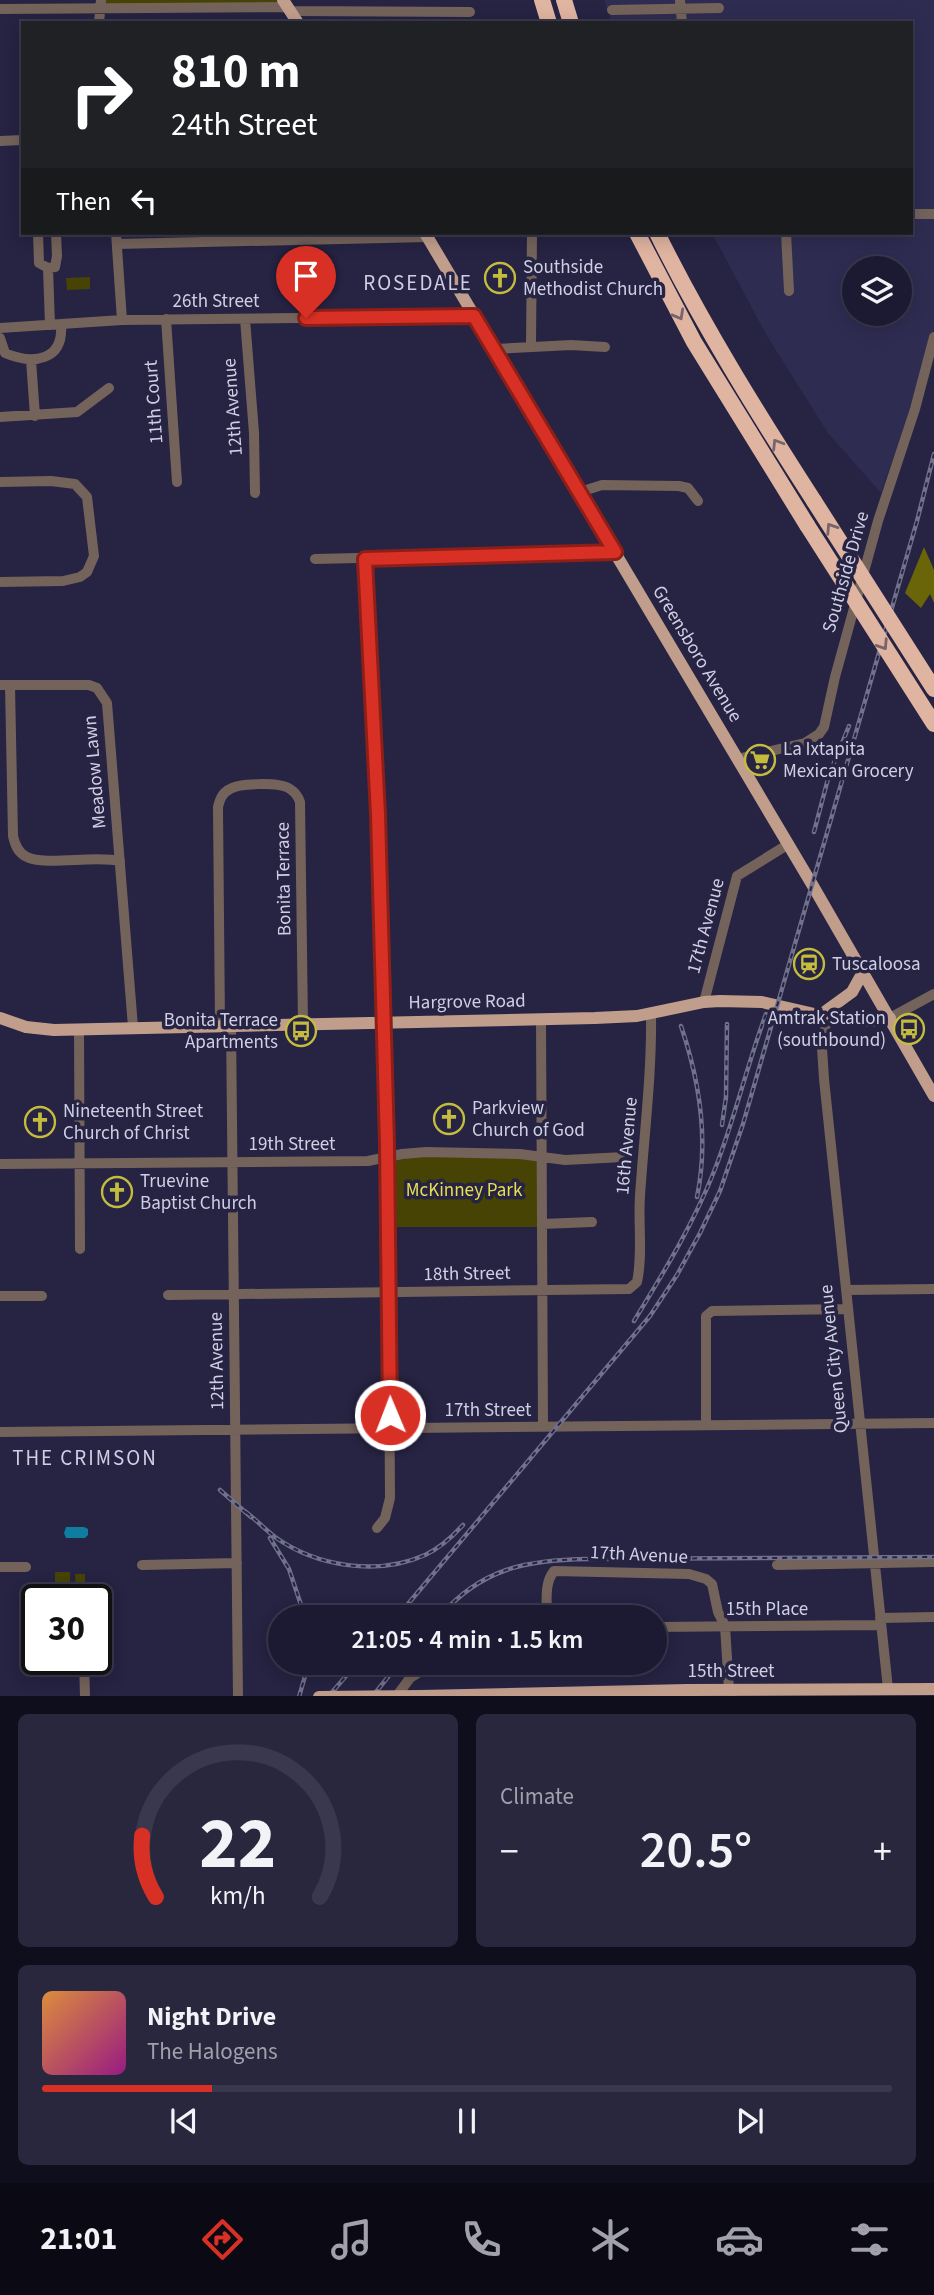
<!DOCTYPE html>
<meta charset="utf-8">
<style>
:root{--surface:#1c1a32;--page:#29273e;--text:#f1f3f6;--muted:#a0a1ac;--line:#3a384d;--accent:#d93025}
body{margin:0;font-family:"Source Sans 3",sans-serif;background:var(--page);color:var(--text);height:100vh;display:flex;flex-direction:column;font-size:26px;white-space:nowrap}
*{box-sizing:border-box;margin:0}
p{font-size:23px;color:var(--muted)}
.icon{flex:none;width:38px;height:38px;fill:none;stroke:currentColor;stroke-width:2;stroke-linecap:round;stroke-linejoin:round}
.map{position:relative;height:1696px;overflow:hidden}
.panel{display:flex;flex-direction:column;gap:18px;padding:18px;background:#0f0e1c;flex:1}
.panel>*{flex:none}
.top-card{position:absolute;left:21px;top:21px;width:892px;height:214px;border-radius:0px;box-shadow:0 4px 18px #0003,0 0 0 2px var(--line);background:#202124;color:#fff;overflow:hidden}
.buttons{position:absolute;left:842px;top:256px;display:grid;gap:14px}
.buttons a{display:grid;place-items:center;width:70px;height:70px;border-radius:50%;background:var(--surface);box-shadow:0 4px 18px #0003,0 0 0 2px var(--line);font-size:35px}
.speed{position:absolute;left:21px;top:1584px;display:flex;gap:14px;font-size:35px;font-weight:700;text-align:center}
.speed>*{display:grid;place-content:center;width:91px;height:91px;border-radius:50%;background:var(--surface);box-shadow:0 4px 18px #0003,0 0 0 2px var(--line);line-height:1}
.speed .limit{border:4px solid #111;border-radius:10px;background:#fff;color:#111}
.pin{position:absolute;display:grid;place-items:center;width:60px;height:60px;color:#fff;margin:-72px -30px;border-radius:50% 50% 50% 0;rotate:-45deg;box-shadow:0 0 7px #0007}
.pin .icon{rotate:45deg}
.me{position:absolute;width:77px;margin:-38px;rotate:359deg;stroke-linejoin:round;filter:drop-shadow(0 0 5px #0008)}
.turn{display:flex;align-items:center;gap:24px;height:147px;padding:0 35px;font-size:32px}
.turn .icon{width:91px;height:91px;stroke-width:2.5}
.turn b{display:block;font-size:49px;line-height:60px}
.then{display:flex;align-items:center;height:66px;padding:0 35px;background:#0003;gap:14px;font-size:26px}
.big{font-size:52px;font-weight:600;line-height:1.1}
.panel .widget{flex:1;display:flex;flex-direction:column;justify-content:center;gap:10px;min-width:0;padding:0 24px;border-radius:10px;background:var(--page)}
.panel .dial{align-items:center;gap:0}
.dial svg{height:182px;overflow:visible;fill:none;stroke:var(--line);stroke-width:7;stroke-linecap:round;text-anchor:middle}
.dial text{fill:var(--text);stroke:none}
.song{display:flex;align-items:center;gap:21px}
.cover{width:84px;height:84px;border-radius:10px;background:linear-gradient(135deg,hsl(30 70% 55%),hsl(310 70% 35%))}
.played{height:7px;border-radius:4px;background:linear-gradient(90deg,var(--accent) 20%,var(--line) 20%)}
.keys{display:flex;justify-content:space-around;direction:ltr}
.heat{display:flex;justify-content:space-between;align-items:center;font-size:38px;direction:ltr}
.panel .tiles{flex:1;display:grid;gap:18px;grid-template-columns:1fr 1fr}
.widget:last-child{grid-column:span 2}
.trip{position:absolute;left:268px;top:1605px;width:399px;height:70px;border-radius:35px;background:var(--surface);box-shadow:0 4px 18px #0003,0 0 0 2px var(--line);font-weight:600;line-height:70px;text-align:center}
.menu{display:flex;height:112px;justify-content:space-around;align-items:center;background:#0b0a14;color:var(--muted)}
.menu .icon{width:49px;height:49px}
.menu .selected{color:var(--accent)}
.menu b{font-size:32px;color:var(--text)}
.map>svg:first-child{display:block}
.built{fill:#2f2c52;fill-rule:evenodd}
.green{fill:#464305}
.forest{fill:#6a6509}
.water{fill:#0f7d9f}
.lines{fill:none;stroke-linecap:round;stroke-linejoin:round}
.minor{stroke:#74635b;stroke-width:10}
.major{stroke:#c19d8c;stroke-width:12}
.highway{stroke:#dfb4a0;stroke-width:16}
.rail-casing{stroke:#72718c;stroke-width:4.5}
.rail{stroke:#262343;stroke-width:2;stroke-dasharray:5;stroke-linecap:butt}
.major-bridge{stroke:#c19d8c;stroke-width:12}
.highway-bridge{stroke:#dfb4a0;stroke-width:16}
.oneway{stroke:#79646d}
.route-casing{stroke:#8d1f18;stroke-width:18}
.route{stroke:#d93025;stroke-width:12}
.labels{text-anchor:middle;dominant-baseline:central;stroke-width:7;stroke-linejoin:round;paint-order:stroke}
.poi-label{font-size:19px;fill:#cfcfe4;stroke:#262343;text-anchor:start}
.street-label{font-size:19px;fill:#cfcfe4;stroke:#262343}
.park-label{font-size:19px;fill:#e8df50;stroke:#262343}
.neighbourhood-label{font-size:21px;letter-spacing:2px;fill:#cfcfe4;stroke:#262343}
</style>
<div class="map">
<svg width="934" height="1697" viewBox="0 0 934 1697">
<rect width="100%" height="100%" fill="#262343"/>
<path class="built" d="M604 0H934V329L910 409 881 493 828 433 767 336 712 233H912V23H612ZM854 268H900V313H854Z"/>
<path class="green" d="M101 0H283L288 7 100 8Z
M90 277V289L67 290 66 278Z
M387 1156H541L542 1227H388Z
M55 1572H70V1587H55Z
M75 1574H85V1593H76Z"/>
<path class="forest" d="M924 547 934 570V603L930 594 921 608 905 593Z"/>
<path class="water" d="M66 1527H84L88 1529V1535L85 1538H66L64 1533Z"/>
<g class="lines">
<path class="minor" d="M680 0 682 23
M0 9 288 7
M612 10 719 8
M291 11 470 12
M99 23 101 0
M0 141 23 140
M912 214H934
M38 233 39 263 48 268 50 325
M116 233 122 320
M786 233 789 291
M117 244 428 237
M48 268 55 267 57 256 56 233
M166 319 177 482
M245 319 254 433 255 493
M0 328 122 320 474 316
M0 338 5 353C33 365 64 361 61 324
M531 345 532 233
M495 349 571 345 605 347
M31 360 35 416
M0 417 77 412 109 388
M0 482 51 481 75 484 87 497 94 556 87 572 80 577 63 581 0 582
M580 492 602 485 679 486 688 488 698 501
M315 559 615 552
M365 559 378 814 388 1187 390 1498 385 1518 377 1528
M0 685H89L97 688 107 703 133 1027
M10 685 13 836C15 845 18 853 27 857 45 866 95 855 120 861
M737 759 805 743 819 734 824 727 835 677 878 521 915 409 934 337
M704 1002 737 876 787 845
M827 1017 822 1048 824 1079 888 1689
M890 1018 934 994
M541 1020 543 1427
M220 1025 218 807C220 799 222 793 230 789 239 783 280 782 290 789 295 792 298 796 300 802L303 1024
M231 1025 238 1697
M79 1029 80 1249
M0 1164 368 1161 402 1154 426 1152 520 1154 565 1160 624 1157
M542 1224 592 1222
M846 1290 934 1289
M168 1295 629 1289 637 1282C643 1254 638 1224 640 1196 644 1135 652 1074 651 1013
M0 1296H42
M706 1425V1316L712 1311 848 1309
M0 1432 934 1423
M142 1565 237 1563
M777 1565 934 1562
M0 1567H26
M547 1617C547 1602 544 1583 554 1571L689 1574 706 1579 712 1584 718 1612 725 1626 729 1690 732 1697
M880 1618 934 1617
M654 1627 881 1625
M84 1659 85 1697
M546 1671V1662
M396 1697 410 1678 424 1669 426 1662"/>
<path class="major" d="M283 0 298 23
M425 233 813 886 934 1096
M819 1016 852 992 862 974
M0 1018 26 1027 54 1030 595 1018 637 1016 704 1002 720 1001 762 1002 845 1021H875L890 1018
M422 1696 687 1690 934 1689"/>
<path class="highway" d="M542 0 549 23
M564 0 571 23
M637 233 694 342 807 525
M657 233C703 326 758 414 814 501"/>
<g class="rail-casing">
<path id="rail" d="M814 832 829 775 849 726
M681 1026C700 1082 709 1139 697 1197
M722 1125 726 1097 727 1024
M634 1321C664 1272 694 1223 715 1169 735 1118 747 1065 766 1014
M220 1490 251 1517
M246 1512C256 1520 265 1529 275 1537 317 1567 378 1576 425 1555 440 1548 452 1537 463 1525
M270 1538 289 1569 305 1617
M397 1617 650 1316 677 1275 700 1233 720 1191 743 1124 917 521 934 454
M439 1617C482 1568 526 1560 588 1559L934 1557
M299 1697 309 1662
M328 1697 358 1662
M372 1697 400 1662"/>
</g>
<use href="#rail" class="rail"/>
<path class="major-bridge" d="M319 1697 422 1696"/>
<path class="highway-bridge" d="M814 501 934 689
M807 525 934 724"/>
</g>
<defs><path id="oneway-chevron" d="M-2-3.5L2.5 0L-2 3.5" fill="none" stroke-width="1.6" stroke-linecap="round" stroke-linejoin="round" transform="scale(1.75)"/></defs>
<g class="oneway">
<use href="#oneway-chevron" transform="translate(679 315) rotate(61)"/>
<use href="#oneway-chevron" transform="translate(777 444) rotate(-122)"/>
<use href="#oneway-chevron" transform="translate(831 528) rotate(-123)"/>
<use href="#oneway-chevron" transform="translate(883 645) rotate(57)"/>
</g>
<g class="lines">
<g class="route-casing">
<path id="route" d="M306 318 474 316 615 552 365 559 378 814 387 1144 390 1415"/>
</g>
<use href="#route" class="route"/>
</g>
<defs>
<g id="church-ring" transform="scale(1.575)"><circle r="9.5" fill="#262343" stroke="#c4bc3e" stroke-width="1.5"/><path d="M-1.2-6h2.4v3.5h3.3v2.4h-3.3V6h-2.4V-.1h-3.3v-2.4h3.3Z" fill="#c4bc3e"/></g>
<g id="supermarket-ring" transform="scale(1.575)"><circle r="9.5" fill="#262343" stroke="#c4bc3e" stroke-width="1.5"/><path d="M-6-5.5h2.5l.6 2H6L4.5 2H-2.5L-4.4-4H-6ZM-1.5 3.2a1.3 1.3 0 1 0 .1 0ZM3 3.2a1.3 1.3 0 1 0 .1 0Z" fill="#c4bc3e"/></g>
<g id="station-ring" transform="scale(1.575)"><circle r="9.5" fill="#262343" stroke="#c4bc3e" stroke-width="1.5"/><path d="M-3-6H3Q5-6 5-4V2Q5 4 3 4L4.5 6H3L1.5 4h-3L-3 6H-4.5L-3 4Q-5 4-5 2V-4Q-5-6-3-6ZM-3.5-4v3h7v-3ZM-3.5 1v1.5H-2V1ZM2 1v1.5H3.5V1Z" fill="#c4bc3e"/></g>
<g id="bus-ring" transform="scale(1.575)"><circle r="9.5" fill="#262343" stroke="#c4bc3e" stroke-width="1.5"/><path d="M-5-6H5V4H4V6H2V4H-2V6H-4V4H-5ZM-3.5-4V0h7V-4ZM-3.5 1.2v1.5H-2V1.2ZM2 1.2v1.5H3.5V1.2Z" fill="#c4bc3e"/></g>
</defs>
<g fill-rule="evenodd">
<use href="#church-ring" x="500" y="278"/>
<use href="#supermarket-ring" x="760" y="760"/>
<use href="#station-ring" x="809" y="964"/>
<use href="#bus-ring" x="909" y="1029"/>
<use href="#bus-ring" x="301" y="1031"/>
<use href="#church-ring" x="449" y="1119"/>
<use href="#church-ring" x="40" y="1122"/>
<use href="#church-ring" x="117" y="1192"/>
</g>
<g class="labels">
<g class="poi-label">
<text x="523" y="267">Southside<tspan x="523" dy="22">Methodist Church</tspan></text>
<text x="783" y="749">La Ixtapita<tspan x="783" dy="22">Mexican Grocery</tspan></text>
<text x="832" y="964">Tuscaloosa</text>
<text x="886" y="1018" text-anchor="end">Amtrak Station<tspan x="886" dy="22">(southbound)</tspan></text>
<text x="278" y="1020" text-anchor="end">Bonita Terrace<tspan x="278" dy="22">Apartments</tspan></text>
<text x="472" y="1108">Parkview<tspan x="472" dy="22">Church of God</tspan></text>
<text x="63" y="1111">Nineteenth Street<tspan x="63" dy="22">Church of Christ</tspan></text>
<text x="140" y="1181">Truevine<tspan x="140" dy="22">Baptist Church</tspan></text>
</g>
<g class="street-label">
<text x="216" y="301">26th Street</text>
<text transform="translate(154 402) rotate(-94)">11th Court</text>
<text transform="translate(233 407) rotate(-94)">12th Avenue</text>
<text transform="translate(846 572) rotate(-74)">Southside Drive</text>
<text transform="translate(697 654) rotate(59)">Greensboro Avenue</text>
<text transform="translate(95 772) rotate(-95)">Meadow Lawn</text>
<text transform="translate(284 879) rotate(-91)">Bonita Terrace</text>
<text transform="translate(706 926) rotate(-75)">17th Avenue</text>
<text transform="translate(467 1002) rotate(-1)">Hargrove Road</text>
<text x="292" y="1144">19th Street</text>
<text transform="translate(627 1146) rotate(-85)">16th Avenue</text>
<text transform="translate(467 1274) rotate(-1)">18th Street</text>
<text transform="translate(834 1359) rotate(-96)">Queen City Avenue</text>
<text transform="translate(217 1361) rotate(-91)">12th Avenue</text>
<text x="488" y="1410">17th Street</text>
<text transform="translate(639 1555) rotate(3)">17th Avenue</text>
<text x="767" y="1609">15th Place</text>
<text x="731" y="1671">15th Street</text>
</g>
<g class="park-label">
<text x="464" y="1190">McKinney Park</text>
</g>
<g class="neighbourhood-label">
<text x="418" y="283">ROSEDALE</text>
<text x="85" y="1458">THE CRIMSON</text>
</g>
</g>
</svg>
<div class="buttons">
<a><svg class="icon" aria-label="layers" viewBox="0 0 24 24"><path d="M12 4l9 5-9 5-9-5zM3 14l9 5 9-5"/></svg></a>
</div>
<div class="speed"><div class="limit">30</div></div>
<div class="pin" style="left:306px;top:318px;background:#d93025"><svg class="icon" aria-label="arrive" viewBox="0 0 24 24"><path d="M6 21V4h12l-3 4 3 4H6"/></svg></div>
<svg class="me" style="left:390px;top:1415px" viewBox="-20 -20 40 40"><circle r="17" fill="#d93025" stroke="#fff" stroke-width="3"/><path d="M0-11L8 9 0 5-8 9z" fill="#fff"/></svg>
<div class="trip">21:05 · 4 min · 1.5 km</div>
<div class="top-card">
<div class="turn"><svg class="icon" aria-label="right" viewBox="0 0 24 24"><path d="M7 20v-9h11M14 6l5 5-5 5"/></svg><div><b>810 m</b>24th Street</div></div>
<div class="then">Then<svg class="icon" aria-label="left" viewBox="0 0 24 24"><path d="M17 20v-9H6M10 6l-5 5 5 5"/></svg></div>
</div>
</div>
<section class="panel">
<div class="tiles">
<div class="widget dial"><svg viewBox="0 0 100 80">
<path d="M14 69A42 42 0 1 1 86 69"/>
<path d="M14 69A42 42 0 0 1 8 42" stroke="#d93025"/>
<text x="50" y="56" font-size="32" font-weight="700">22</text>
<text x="50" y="72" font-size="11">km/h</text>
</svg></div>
<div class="widget"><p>Climate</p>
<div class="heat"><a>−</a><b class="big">20.5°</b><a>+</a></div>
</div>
<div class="widget">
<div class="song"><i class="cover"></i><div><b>Night Drive</b><p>The Halogens</p></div></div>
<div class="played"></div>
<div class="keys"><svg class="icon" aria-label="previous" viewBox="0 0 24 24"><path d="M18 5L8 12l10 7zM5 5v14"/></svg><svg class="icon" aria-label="pause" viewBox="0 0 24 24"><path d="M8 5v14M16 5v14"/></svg><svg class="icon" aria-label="next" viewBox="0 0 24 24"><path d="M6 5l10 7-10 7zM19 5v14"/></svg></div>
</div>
</div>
</section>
<nav class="menu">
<b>21:01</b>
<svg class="icon selected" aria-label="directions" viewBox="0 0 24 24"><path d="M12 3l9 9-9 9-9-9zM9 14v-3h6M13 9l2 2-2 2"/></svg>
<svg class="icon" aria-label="music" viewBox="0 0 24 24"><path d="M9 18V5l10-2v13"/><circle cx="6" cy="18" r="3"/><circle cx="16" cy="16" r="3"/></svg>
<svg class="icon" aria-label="phone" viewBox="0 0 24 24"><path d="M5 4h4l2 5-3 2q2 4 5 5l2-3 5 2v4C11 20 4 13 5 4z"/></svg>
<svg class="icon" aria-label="climate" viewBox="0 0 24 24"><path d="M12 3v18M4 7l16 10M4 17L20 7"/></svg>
<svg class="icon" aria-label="car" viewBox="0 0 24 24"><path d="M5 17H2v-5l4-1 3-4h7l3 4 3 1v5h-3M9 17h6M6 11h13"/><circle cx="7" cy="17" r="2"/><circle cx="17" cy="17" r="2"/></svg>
<svg class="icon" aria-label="filters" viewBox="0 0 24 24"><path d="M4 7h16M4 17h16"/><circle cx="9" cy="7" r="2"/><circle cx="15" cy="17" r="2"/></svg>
</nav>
